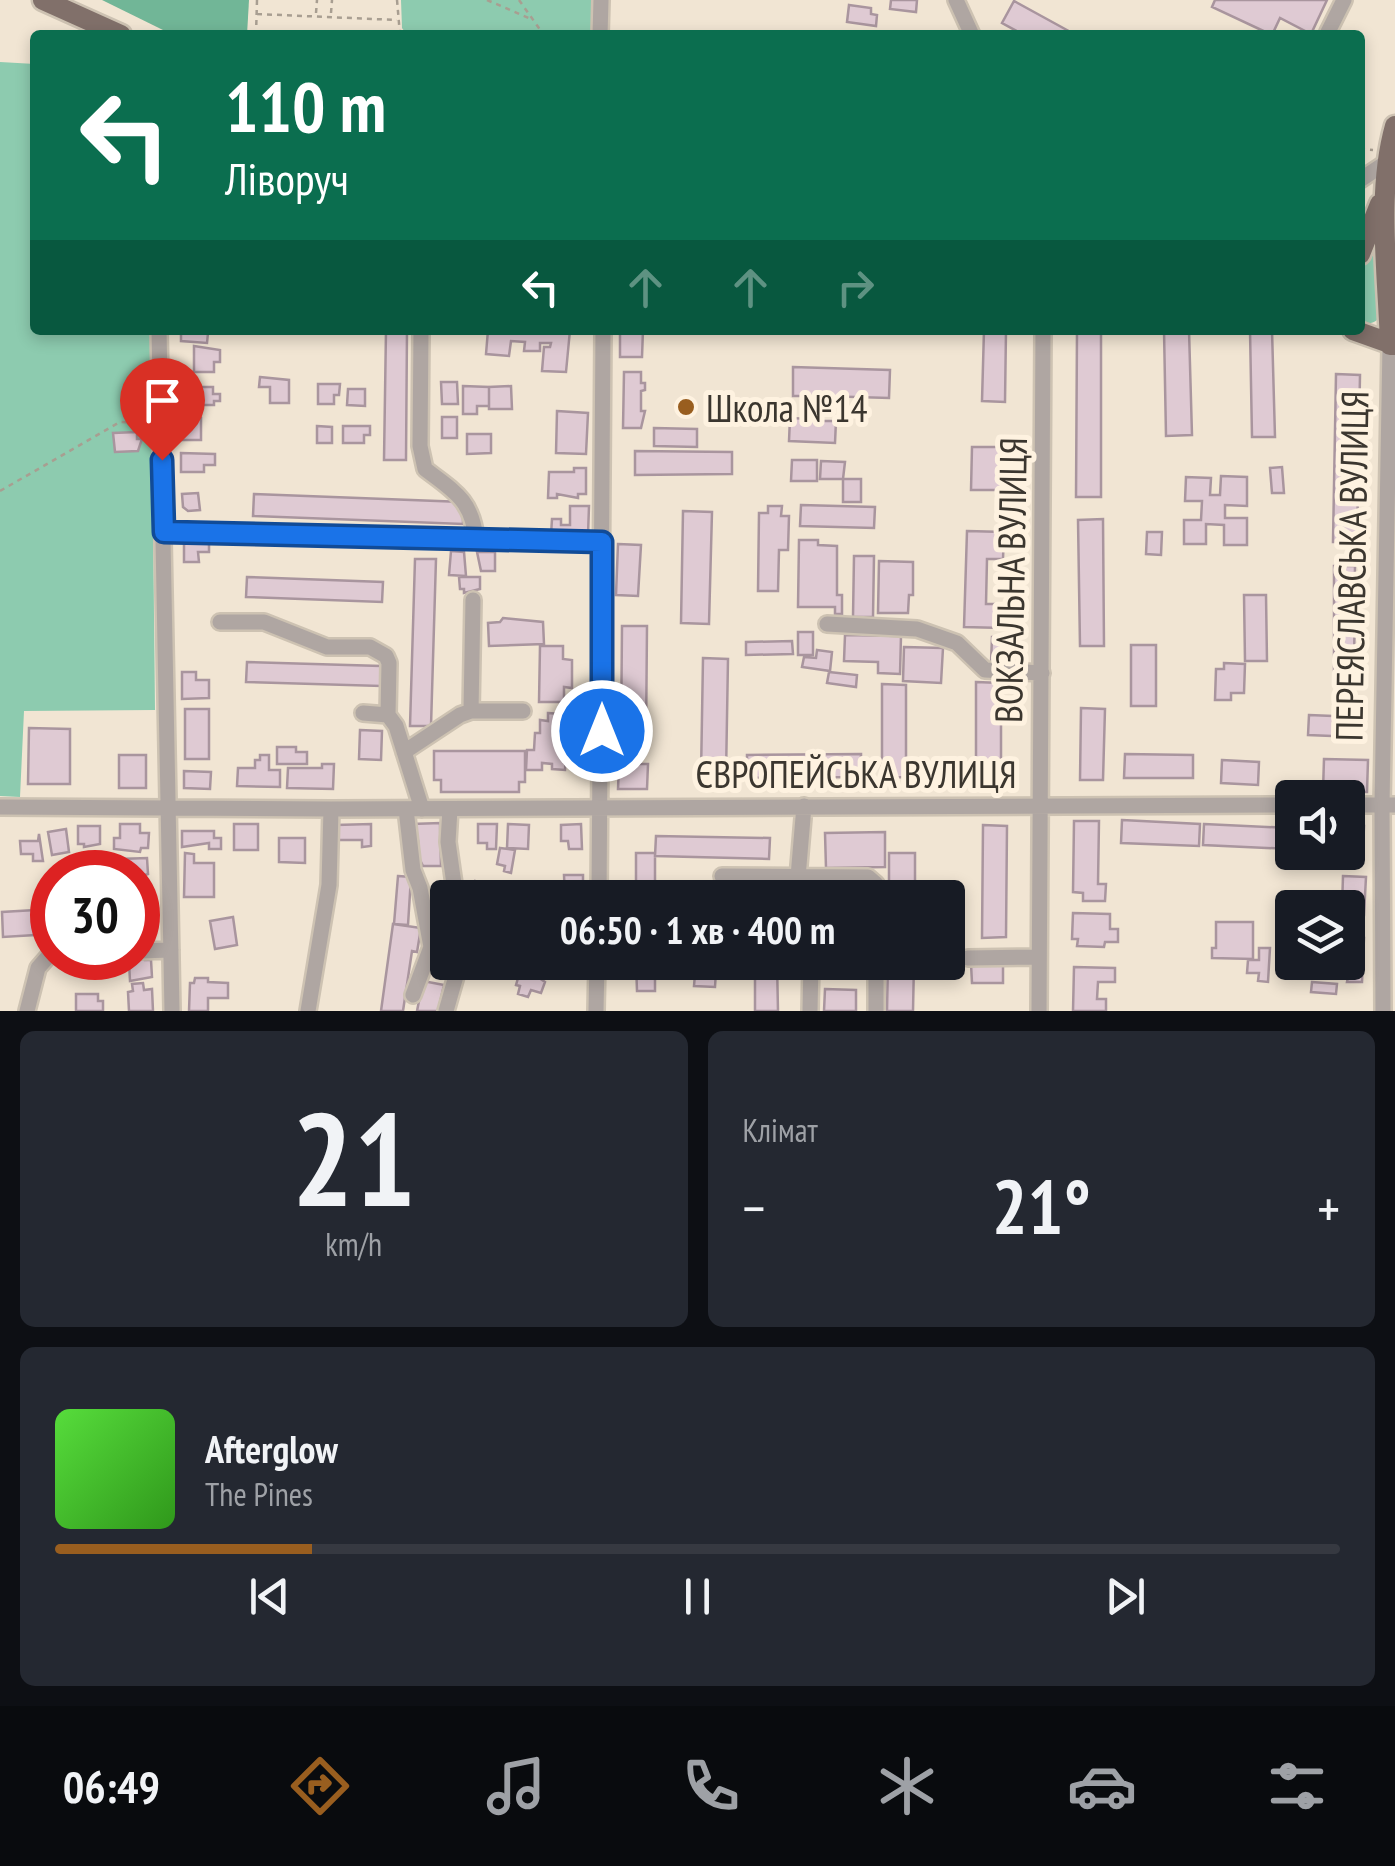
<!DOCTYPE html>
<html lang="uk">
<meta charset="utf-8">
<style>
:root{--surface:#171b24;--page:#242831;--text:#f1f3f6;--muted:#9ea1a6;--line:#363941;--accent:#995e1f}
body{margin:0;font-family:"PT Sans Narrow",sans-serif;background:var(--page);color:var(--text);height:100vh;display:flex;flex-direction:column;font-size:38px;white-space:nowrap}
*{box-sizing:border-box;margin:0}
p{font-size:32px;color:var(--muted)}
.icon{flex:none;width:55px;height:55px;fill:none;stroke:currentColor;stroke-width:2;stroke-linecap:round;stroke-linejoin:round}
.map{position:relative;height:1011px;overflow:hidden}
.details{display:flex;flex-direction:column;gap:20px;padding:20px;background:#0d0f14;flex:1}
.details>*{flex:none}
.banner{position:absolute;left:30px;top:30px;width:1335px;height:305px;border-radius:10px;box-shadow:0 5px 15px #0003;background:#0b6e4f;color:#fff;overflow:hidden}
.buttons{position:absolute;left:1275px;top:780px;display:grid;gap:20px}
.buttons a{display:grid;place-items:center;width:90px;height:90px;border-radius:10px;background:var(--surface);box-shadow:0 5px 15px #0003;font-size:50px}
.speed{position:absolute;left:30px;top:850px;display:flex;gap:20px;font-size:50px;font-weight:700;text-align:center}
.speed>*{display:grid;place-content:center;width:130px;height:130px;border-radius:50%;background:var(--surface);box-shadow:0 5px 15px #0003;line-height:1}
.speed .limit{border:15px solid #d22;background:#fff;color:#111}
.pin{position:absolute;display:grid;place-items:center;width:85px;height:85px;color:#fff;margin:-102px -42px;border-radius:50% 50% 50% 0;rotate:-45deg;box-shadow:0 0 10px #0007}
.pin .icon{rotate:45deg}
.me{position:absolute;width:110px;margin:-55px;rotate:0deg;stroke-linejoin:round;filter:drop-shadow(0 0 8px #0008)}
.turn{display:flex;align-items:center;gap:35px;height:210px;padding:0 30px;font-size:45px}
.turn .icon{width:130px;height:130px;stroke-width:2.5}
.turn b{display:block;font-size:70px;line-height:85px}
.lanes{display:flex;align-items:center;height:95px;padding:0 30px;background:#0003;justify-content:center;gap:50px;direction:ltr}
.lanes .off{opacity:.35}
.big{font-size:75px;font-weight:800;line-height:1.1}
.details .widget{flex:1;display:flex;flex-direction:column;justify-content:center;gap:15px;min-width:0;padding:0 35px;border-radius:15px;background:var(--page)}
.details .dial{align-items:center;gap:0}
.dial b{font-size:130px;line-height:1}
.song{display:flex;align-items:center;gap:30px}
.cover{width:120px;height:120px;border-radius:15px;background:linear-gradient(135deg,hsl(110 70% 55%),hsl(110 70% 35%))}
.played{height:10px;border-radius:5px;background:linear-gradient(90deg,var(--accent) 20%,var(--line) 20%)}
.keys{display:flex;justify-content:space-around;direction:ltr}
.heat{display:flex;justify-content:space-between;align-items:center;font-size:55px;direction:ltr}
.details .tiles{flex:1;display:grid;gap:20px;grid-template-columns:1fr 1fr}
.widget:last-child{grid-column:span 2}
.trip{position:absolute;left:430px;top:880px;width:535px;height:100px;border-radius:10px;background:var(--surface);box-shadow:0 5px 15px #0003;font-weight:800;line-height:100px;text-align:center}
.menu{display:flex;height:160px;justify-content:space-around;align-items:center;background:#090b0e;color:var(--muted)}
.menu .icon{width:70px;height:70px}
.menu .on{color:var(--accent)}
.menu b{font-size:45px;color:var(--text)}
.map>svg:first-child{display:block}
.green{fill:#8dcbaf}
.forest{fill:#71b697}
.building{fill:#dfcad3;stroke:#a9959e;stroke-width:2.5}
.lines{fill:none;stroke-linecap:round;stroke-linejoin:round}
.minor-casing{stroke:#cdc2b2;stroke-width:20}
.major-casing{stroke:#cdc2b2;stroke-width:25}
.path{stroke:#a89e91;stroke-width:2.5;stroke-dasharray:5 5;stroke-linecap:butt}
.minor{stroke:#afa6a2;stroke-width:15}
.major{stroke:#81706a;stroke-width:20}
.route-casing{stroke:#114b97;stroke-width:25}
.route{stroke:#1a73e8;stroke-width:18}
.poi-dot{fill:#995e1f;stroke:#fef2e0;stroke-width:4}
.labels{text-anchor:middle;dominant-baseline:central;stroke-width:10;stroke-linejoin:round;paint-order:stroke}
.poi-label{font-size:38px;fill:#3b362f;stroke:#fef2e0;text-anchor:start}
.street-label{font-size:38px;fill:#3b362f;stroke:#fef2e0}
</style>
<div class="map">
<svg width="1395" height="1011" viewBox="0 0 1395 1011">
<rect width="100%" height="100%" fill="#f1e5d3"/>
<path class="green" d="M401 0H598L596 35H407L402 28Z
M0 62 35 64V330H151L155 710 24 711 20 797 0 796Z
M1373 255H1379L1381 315C1375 324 1370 324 1360 323V268Z"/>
<path class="forest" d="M102 0H249L247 35 163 30Z"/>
<path class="building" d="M891 0H917L916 12 890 9Z
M1215 0H1327L1311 34 1280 18 1272 35 1212 7Z
M1014 1 1076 35H1024L1002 23Z
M849 5 871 8V14L877 15 876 26 847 22Z
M175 330 208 333 207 343 181 341V332Z
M386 330H407L406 460H384Z
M488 330H570L566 372 542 371 544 347H550L551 343H540V351H524L525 342 511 341 509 356 486 354Z
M620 330H643L642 357H620Z
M984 330H1006L1005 402 982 401Z
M1077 330H1101V497H1076Z
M1164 330H1189L1192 435 1166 436Z
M1250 330H1272L1275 437H1252Z
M194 346 220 350V362H214V372H194Z
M793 367 890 370 889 398 822 396 821 421H836L835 443 789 441 790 418 812 419 813 396H793Z
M624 372H641V383H645V390L641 391V411H645L641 428H623Z
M1336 374 1360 375 1357 542H1333Z
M260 377 289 380V403H270V387H259Z
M441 382H457L458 404H442Z
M318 384H340L339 395H334V404H318Z
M463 386 489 387V406H477V414H463Z
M511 386 512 409H489V387Z
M180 387H213V394H220V401H214V405H180Z
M348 389H365V406L347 405Z
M557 411 588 413 586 454 556 453Z
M442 417H457V438H442Z
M178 418H201V440H179Z
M317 426 332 427V443H317Z
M343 426H370V435H364V443H343Z
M654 428 697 429V447L654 446Z
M137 432V439H142L138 451 115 452 113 433Z
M467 434H491V453L467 454Z
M972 447H1002V490H971Z
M635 451 732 452V474L635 475Z
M181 453 215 454V465H204V472H181Z
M792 460H817V481H791Z
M821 461 845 462 843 479H820Z
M1282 467 1284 493H1272L1270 468Z
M574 468H586V494H578V498L557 494V498H548L549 472H574Z
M1221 476 1247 477V506L1225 505V518H1247V545H1224V525L1206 524V544H1184V520H1201L1202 501H1185L1186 477 1211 478 1210 495H1220Z
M843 479H861V502H843Z
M198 493 200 510 188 511 183 507 182 494Z
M254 494 463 502V524L253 516Z
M801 505 875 507 874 528 800 526Z
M570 506H589L588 535H551L552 519H561V525H570Z
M768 506H782L781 516H789L788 550H779L778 591H758L759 513H768Z
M683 511 712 512 709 624 681 623Z
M1103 519 1104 646H1080L1078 520Z
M967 531 1004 532 1003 559H987L986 604H1004L1003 628 964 627Z
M1147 532H1162L1161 555 1146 554Z
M799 540H818V545L837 546V595H842V614H835V607H798Z
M184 542H209V552H198L199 562H184Z
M618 544 641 545 638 596 616 595Z
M451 551 464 552 466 576 449 575Z
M477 552H495V571H481Z
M854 556H874L873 617H853Z
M415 559H436L431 726H410Z
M879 561 913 562V595H909L908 613H878Z
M1334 566H1355L1354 677 1334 678Z
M247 577 383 582 382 602 246 597Z
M459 577H480V589L464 593V589H460Z
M1244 595H1266L1267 661H1245Z
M503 618 543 622 544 644 489 646 488 623 500 622Z
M622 626H647L646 741H621Z
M798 632H813V655H798Z
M845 635 901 636 900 674 878 673V662L844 661Z
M992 637 1009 638 1007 664 991 663Z
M792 641 793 654 746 655V642Z
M1131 645H1156V706H1131Z
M540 646H563V659L572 660V688L564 687V702H539Z
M904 647 943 648 941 683 903 681Z
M817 650 832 652 830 671 802 667 804 657 816 658Z
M703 658 728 659 726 776 701 775Z
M247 662 381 666V686L246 682Z
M1224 663 1245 664 1244 693H1231V700H1215L1216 669H1224Z
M182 672H196V680H209V698L182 699Z
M829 672 857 675 856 687 827 683Z
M976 682 1001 683V775H976Z
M882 684 906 685V777L882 778Z
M1081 708 1105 709 1103 780H1080Z
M185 709H209V759H185Z
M548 713 561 714 560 752H566L565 770 552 769V764L542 763V770H526L527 750H534L535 733H540V720L548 721Z
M1309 715 1357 717 1356 737 1308 735Z
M29 728 70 729V784H28Z
M360 730 382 731 381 760 359 759Z
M277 747H296V752H307V764H277Z
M434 751H525V782H519V792H441V780H434Z
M861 754V777L747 778V755Z
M1125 754 1193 755V778H1124Z
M119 755H146V788H119Z
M260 755H269V770H280V787L237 786 238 768H255V760H260Z
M1324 759 1368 760 1367 792 1323 791Z
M1222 760 1259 762 1258 785 1221 783Z
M929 763H950L951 781H930Z
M322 764H334L333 789 287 788 288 768H322Z
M619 764H648L647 789H618Z
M184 771 211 772 210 789 184 788Z
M1122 820 1200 824 1199 846 1121 843Z
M1074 821H1099L1098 884H1106L1105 901H1083V893L1073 892Z
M440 823 441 866H423L419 858 418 841H413L412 824Z
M120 824H140V833H149L148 848H141L140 852 114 849V838H120Z
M234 824H258V850H234Z
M371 824V846L362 847V840H336V825Z
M478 824H497L496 849H487V843H478Z
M508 824 529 825 528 849 507 848Z
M581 824 582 849H569L568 841H561V825Z
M1204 824 1291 828 1290 849 1203 845Z
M983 825 1007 826 1006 937 982 938Z
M78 826H100V844L84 847V844H78Z
M1348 826H1364L1363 849H1348Z
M66 829 69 852 52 855 48 832Z
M182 831H214V838H221V849H209V843L182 847Z
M885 832V867L826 868 825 833Z
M39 834 43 861H33V854H21L20 841H38Z
M656 836 770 838 769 859 655 856Z
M279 838H305V863L279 862Z
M500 848 515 850 511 873 504 871 505 866 497 864Z
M185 853 194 854V863H214V897H184Z
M636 853H655V898H636Z
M889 853H915V898H889Z
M147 858 148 874 138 877V872H119V859Z
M564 875H583V898H565Z
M398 876 411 877 408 925 394 924Z
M1343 876 1366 877 1364 915H1348V908H1342Z
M475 881 499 887 495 898 470 894Z
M52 909V934L3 937 2 912Z
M1073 913 1110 914V929H1118V942H1105L1104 947 1077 946 1078 939H1072Z
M233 917 237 945 215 949 210 921Z
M1216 922H1253V959L1212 958V948H1216Z
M393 924 421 928 417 952 412 951 403 1011H381Z
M1348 937 1364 938 1362 982H1347L1348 977H1344Z
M1259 948H1270L1268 982 1258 981 1259 973H1247L1248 960H1259Z
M145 957V960H151L152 977 130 981 129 962Z
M515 962H544L542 972 537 970 535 975 545 982 541 993 531 990 528 997 518 994 520 986 516 985 522 964Z
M636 962H655V991H637Z
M696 962H710L709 970 716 971 715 987 694 986Z
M755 962H777L778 1011H755Z
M888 962H914L913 1011H887Z
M971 964H1003V983H972Z
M1074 967 1115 968V982H1098L1097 999H1106V1011H1073Z
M195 978H208V982L228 983V998H208V1011H189L190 983H194Z
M423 981 444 985 438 1011H417Z
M1312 982 1337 984 1336 994 1311 992Z
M143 983 144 990 152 989 153 1011H129L128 992 133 991 132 984Z
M825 989 856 990V1011H824Z
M76 994H98V1001H103V1011H76Z"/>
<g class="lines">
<g class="minor-casing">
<path id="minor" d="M956 0 972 35
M1328 32 1344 0
M600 35 601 0
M1360 180 1387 162
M159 330 172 1011
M421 330 420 446 425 469C454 491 472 500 476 539
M164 531 602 542
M220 622H264L327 647H370L386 656 389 663 388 715
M827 624 917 629 957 643 985 670 1042 673
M471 711 473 600
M363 713 388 715 396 726 422 809
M404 752 460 715 471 711H523
M1348 805H1395
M0 807 331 809 1292 805
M406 809 413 870 420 888 431 947 413 995
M450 809 448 842 456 898
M722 876 868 877 876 884 882 898
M798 877 804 806
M820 877V898
M599 898 603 330
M138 951 171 950
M968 958 1039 957
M27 1011 38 968 52 952
M308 1011 329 885 331 809
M446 1011 460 962
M596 1011 597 962
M810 1011 811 962
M876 1011V962
M1039 1011 1043 330
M1383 1011 1382 805 1390 345"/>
</g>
<g class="major-casing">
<path id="major" d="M43 0 121 35
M1360 254 1380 204
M1353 330 1395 345
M1390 345C1388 275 1376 193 1395 126"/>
</g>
<path class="path" d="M397 0 400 35
M487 0 531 19
M519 0 541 31 579 35
M316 13 317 0
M331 13 332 0
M257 14 397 20
M256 35 257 0
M1360 149 1373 150
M0 491 120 422 145 423"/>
<use href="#minor" class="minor"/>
<use href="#major" class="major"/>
</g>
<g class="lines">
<g class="route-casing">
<path id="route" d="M162 460 164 532 602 542V731"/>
</g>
<use href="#route" class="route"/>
</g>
<circle class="poi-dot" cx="686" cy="407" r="10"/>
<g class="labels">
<g class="poi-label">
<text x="706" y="407">Школа №14</text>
</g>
<g class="street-label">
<text transform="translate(1351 566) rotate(-89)">ПЕРЕЯСЛАВСЬКА ВУЛИЦЯ</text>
<text transform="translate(1010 580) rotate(-89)">ВОКЗАЛЬНА ВУЛИЦЯ</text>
<text x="856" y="773">ЄВРОПЕЙСЬКА ВУЛИЦЯ</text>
</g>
</g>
</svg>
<div class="buttons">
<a><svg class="icon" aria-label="sound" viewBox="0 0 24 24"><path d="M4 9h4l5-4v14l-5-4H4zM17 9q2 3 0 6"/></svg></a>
<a><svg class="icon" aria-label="layers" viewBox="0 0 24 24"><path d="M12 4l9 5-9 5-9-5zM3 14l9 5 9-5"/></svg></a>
</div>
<div class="speed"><div class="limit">30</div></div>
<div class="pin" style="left:162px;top:460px;background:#d93025"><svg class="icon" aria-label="arrive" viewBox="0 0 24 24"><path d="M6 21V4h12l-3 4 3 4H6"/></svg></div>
<svg class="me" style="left:602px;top:731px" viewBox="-20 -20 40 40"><circle r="17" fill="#1a73e8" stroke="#fff" stroke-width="3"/><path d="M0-11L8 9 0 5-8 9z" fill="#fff"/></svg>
<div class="trip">06:50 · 1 хв · 400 m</div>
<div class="banner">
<div class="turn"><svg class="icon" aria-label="left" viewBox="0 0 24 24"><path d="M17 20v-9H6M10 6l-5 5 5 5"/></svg><div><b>110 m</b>Ліворуч</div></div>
<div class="lanes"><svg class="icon" aria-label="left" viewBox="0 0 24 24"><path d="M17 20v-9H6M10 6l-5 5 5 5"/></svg><svg class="icon off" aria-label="ahead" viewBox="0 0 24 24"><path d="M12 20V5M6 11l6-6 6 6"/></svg><svg class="icon off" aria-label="ahead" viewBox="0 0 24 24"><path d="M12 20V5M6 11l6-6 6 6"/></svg><svg class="icon off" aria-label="right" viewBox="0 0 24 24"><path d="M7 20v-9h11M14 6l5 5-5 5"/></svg></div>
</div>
</div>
<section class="details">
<div class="tiles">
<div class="widget dial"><b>21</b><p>km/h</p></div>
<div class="widget"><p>Клімат</p>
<div class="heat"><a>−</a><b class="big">21°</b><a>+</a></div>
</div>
<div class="widget">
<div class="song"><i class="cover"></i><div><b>Afterglow</b><p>The Pines</p></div></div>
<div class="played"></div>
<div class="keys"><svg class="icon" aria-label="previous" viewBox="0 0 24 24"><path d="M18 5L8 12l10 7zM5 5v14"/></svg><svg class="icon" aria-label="pause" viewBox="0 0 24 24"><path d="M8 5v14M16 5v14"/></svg><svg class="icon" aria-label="next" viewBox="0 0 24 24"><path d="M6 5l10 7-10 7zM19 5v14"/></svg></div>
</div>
</div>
</section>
<nav class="menu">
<b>06:49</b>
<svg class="icon on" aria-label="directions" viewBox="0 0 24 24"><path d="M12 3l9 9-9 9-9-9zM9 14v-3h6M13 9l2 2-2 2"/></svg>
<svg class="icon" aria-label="music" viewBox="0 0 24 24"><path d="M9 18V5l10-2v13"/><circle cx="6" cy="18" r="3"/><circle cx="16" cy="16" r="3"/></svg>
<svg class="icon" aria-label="phone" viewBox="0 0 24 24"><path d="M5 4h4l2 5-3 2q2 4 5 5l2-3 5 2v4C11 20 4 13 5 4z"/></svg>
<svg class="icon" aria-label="climate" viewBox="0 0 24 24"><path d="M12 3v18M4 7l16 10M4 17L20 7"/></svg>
<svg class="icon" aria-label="car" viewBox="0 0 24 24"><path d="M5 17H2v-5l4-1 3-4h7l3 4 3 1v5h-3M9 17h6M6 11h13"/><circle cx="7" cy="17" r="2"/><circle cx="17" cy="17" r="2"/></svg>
<svg class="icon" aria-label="filters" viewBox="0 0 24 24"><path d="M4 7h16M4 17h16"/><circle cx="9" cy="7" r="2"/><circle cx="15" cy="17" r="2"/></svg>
</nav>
